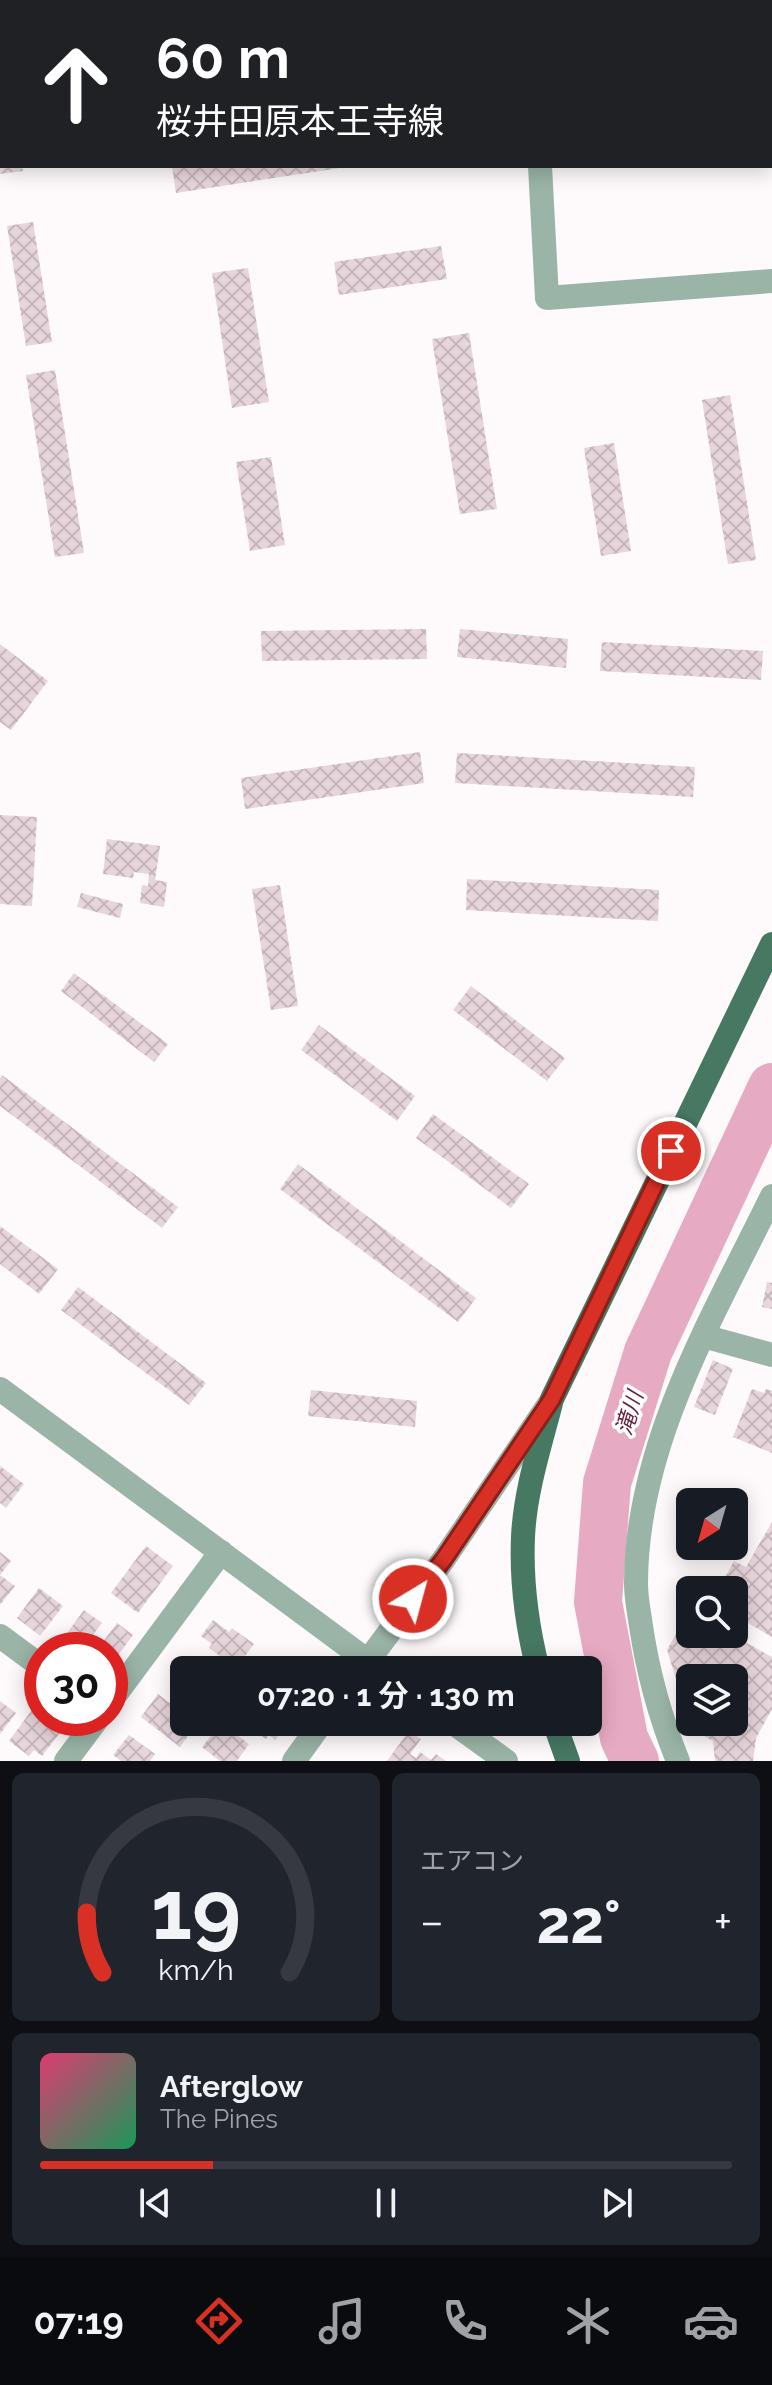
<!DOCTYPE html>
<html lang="ja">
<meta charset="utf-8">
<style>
:root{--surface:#171b24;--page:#20242c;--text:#f1f3f6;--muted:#9ea1a6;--line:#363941;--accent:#d93025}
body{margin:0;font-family:Raleway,"Noto Sans JP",sans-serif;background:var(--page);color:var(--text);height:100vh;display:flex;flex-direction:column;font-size:30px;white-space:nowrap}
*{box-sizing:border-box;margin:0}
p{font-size:26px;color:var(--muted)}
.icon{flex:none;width:44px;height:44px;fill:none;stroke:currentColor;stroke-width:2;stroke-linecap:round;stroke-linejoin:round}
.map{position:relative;height:1761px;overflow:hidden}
.drawer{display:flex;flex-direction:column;gap:12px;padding:12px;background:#0d0f14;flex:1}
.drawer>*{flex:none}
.guide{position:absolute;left:0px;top:0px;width:772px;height:168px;box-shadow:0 4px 20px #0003;background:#202124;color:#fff;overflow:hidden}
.needle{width:52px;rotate:217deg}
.fabs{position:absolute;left:676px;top:1488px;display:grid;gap:16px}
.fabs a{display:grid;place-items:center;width:72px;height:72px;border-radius:12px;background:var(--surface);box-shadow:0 4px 20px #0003;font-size:40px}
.speed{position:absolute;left:24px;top:1632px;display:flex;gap:16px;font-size:40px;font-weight:700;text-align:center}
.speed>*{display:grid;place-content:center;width:104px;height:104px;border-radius:50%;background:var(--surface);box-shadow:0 4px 20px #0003;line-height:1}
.speed .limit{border:12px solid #d22;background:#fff;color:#111}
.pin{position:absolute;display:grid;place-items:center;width:68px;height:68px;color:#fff;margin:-34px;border:4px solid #fff;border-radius:50%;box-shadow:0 2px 8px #0007}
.me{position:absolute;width:88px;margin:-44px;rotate:37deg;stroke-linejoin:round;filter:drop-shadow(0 0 6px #0008)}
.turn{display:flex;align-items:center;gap:28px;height:168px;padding:0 24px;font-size:36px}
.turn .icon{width:104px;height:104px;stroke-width:2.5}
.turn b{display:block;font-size:56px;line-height:68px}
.big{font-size:60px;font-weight:700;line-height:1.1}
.drawer .card{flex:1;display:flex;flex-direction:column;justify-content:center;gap:12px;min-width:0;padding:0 28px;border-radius:12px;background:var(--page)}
.drawer .dial{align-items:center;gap:0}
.dial svg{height:208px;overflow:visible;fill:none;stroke:var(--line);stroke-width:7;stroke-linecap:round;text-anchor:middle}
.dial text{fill:var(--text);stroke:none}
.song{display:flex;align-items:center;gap:24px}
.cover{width:96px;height:96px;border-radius:12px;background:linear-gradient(135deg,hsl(340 70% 55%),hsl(150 70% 35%))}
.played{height:8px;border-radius:4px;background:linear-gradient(90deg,var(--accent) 25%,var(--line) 25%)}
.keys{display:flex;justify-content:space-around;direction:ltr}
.heat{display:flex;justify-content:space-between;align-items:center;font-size:44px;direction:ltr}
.drawer .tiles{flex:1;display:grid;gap:12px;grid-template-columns:1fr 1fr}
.card:last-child{grid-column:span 2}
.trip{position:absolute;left:170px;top:1656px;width:432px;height:80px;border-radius:12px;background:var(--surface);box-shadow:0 4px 20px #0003;font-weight:700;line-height:80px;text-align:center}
.tab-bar{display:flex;height:128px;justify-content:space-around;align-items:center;background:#090b0e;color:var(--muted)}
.tab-bar .icon{width:56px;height:56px}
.tab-bar .selected{color:var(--accent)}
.tab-bar b{font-size:36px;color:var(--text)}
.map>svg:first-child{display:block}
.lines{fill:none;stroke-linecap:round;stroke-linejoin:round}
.river{stroke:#e6aac3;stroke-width:48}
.building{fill:url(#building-cross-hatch)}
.minor{stroke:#9ab4a7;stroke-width:24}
.tertiary{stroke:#9ab4a7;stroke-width:24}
.primary{stroke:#467862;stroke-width:24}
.route-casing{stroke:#8d1f18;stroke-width:20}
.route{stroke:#d93025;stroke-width:14}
.labels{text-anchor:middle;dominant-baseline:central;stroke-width:7;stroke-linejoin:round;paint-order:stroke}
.water-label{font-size:22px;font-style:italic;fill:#631e41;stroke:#fff}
</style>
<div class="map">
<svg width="772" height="1761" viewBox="0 0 772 1761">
<defs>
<pattern id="building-cross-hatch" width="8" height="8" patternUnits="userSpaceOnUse" patternTransform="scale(2)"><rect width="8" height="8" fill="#e7d5dc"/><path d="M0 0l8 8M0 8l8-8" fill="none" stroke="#c6b6bc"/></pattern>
</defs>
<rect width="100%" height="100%" fill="#fefafc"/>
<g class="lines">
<path class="river" d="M635 1761 624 1738 598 1602 607 1483 648 1352 772 1087"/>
</g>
<path class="building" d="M0 166H22L23 171 0 174Z
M172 166H340V168L176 193Z
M33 222 52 342 26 346 7 226Z
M441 246 447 279 339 295 334 262Z
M248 268 269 402 232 408 212 273Z
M469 333 497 509 460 514 432 339Z
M55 370 84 553 55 557 26 375Z
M730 395 756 560 728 564 702 400Z
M614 443 631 551 601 556 584 448Z
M271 457 285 545 250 551 236 462Z
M426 629 427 659 262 661 261 631Z
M460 629 568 639 566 668 457 657Z
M602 642 763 651 761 680 600 671Z
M0 644 48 681 11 730 0 722Z
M420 752 424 783 245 809 241 778Z
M457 753 695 767 693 797 455 783Z
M0 815 37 817 32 906 0 904Z
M107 839 160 846 155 880 167 882 164 907 140 903 142 885 148 886 149 874 134 872 133 878 103 874Z
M467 879 659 890 658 921 466 910Z
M280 885 298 1006 271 1010 252 889Z
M81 893 123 904 120 918 77 907Z
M74 973 168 1044 154 1062 61 991Z
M471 986 565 1058 547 1081 453 1010Z
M319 1025 415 1096 397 1121 301 1050Z
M2 1075 178 1207 162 1228 0 1106V1078Z
M433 1114 529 1184 511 1208 416 1138Z
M298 1164 476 1298 458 1322 280 1189Z
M0 1226 58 1269 39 1294 0 1264Z
M767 1282 772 1283V1309L762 1307Z
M78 1287 206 1383 189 1405 61 1310Z
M713 1360 733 1369 715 1415 694 1407Z
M752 1389 764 1393 766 1389 772 1391V1453L733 1437Z
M311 1390 417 1401 415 1427 308 1416Z
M0 1466 24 1484 6 1508 0 1503Z
M772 1522V1637L734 1615V1590H718L734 1561 746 1567Z
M146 1546 173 1566 138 1613 111 1593Z
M0 1552 11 1561 0 1575 15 1586 0 1605Z
M39 1588 63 1606 40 1636 17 1618Z
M690 1609V1634H730L772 1657V1709L756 1738 753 1761H715L713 1741 686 1726 688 1722H734V1678H690L689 1721 667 1650Z
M84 1610 102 1623 81 1650H62L57 1647Z
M213 1620 229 1632 232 1628 254 1644 236 1668 209 1648 212 1644 201 1636Z
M117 1623 133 1635 110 1666V1650H97Z
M158 1694 184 1714V1722H194L197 1724 180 1747 141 1717Z
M0 1701 16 1713 0 1734Z
M34 1707 42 1714V1718H58L66 1725 42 1756 34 1750 29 1756 9 1741Z
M242 1722H285L287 1724 275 1740 269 1735 266 1739Z
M221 1723 249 1744 237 1761H220L202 1747Z
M409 1731 421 1739 410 1754 416 1758 420 1752 431 1760 436 1754 446 1761H387Z
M129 1735 155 1754 150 1761H121L113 1755Z"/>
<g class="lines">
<path class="minor" d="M527 0V2
M770 59 772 58
M540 166 547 298 772 281
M703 1336 772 1355
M0 1636 42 1667
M361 1670 444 1559 549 1404
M110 1702 221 1552
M66 1761 98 1718
M294 1761 322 1722
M678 1761C660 1717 648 1673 641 1626 639 1612 636 1598 636 1584 636 1444 713 1317 772 1196"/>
<path class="tertiary" d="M0 1389 380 1670
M452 1722 506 1761"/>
<path class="primary" d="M538 1670C527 1626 521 1582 523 1537 525 1490 541 1443 552 1399L772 944
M554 1722 568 1761"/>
</g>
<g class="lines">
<g class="route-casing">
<path id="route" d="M413 1599 444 1559 552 1399 671 1151"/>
</g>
<use href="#route" class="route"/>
</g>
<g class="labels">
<g class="water-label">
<text transform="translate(629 1413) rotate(-73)">滝川</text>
</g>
</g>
</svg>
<div class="fabs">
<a><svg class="needle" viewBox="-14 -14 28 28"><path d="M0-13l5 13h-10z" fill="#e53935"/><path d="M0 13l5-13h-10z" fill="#9ea1a6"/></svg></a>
<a><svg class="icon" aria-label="search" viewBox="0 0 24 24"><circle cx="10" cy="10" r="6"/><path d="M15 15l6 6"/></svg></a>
<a><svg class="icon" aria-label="layers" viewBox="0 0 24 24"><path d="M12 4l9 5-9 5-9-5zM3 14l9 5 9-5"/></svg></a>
</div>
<div class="speed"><div class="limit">30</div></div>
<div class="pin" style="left:671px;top:1151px;background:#d93025"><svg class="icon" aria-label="arrive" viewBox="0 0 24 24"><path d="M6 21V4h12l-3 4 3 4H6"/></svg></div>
<svg class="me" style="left:413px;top:1599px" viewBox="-20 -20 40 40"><circle r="17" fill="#d93025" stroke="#fff" stroke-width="3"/><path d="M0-11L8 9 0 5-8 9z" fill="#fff"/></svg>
<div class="trip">07:20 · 1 分 · 130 m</div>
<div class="guide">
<div class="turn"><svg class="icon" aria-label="ahead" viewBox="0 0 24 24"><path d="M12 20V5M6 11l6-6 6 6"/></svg><div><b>60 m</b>桜井田原本王寺線</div></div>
</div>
</div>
<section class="drawer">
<div class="tiles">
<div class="card dial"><svg viewBox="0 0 100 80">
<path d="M14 69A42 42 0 1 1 86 69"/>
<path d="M14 69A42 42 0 0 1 8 46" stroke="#d93025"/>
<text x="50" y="56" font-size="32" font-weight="700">19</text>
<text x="50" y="72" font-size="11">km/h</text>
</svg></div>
<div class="card"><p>エアコン</p>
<div class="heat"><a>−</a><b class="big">22°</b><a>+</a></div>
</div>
<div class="card">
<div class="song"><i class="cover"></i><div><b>Afterglow</b><p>The Pines</p></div></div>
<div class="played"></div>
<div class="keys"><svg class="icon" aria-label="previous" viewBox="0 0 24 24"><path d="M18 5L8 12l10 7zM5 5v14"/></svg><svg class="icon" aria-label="pause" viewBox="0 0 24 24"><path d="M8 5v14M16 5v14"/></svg><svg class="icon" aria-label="next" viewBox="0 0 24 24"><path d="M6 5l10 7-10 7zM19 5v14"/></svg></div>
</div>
</div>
</section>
<nav class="tab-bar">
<b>07:19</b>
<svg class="icon selected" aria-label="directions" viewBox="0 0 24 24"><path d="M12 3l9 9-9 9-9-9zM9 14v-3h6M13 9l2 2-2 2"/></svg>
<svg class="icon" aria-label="music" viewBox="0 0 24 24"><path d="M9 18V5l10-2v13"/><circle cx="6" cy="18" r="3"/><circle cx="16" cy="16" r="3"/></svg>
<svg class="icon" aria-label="phone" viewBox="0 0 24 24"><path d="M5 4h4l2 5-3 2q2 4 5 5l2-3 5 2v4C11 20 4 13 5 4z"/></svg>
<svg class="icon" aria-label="climate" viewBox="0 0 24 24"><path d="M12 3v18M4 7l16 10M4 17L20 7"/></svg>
<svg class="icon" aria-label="car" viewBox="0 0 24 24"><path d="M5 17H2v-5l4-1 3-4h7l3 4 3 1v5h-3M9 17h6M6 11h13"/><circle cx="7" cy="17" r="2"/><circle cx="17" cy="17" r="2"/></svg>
</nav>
